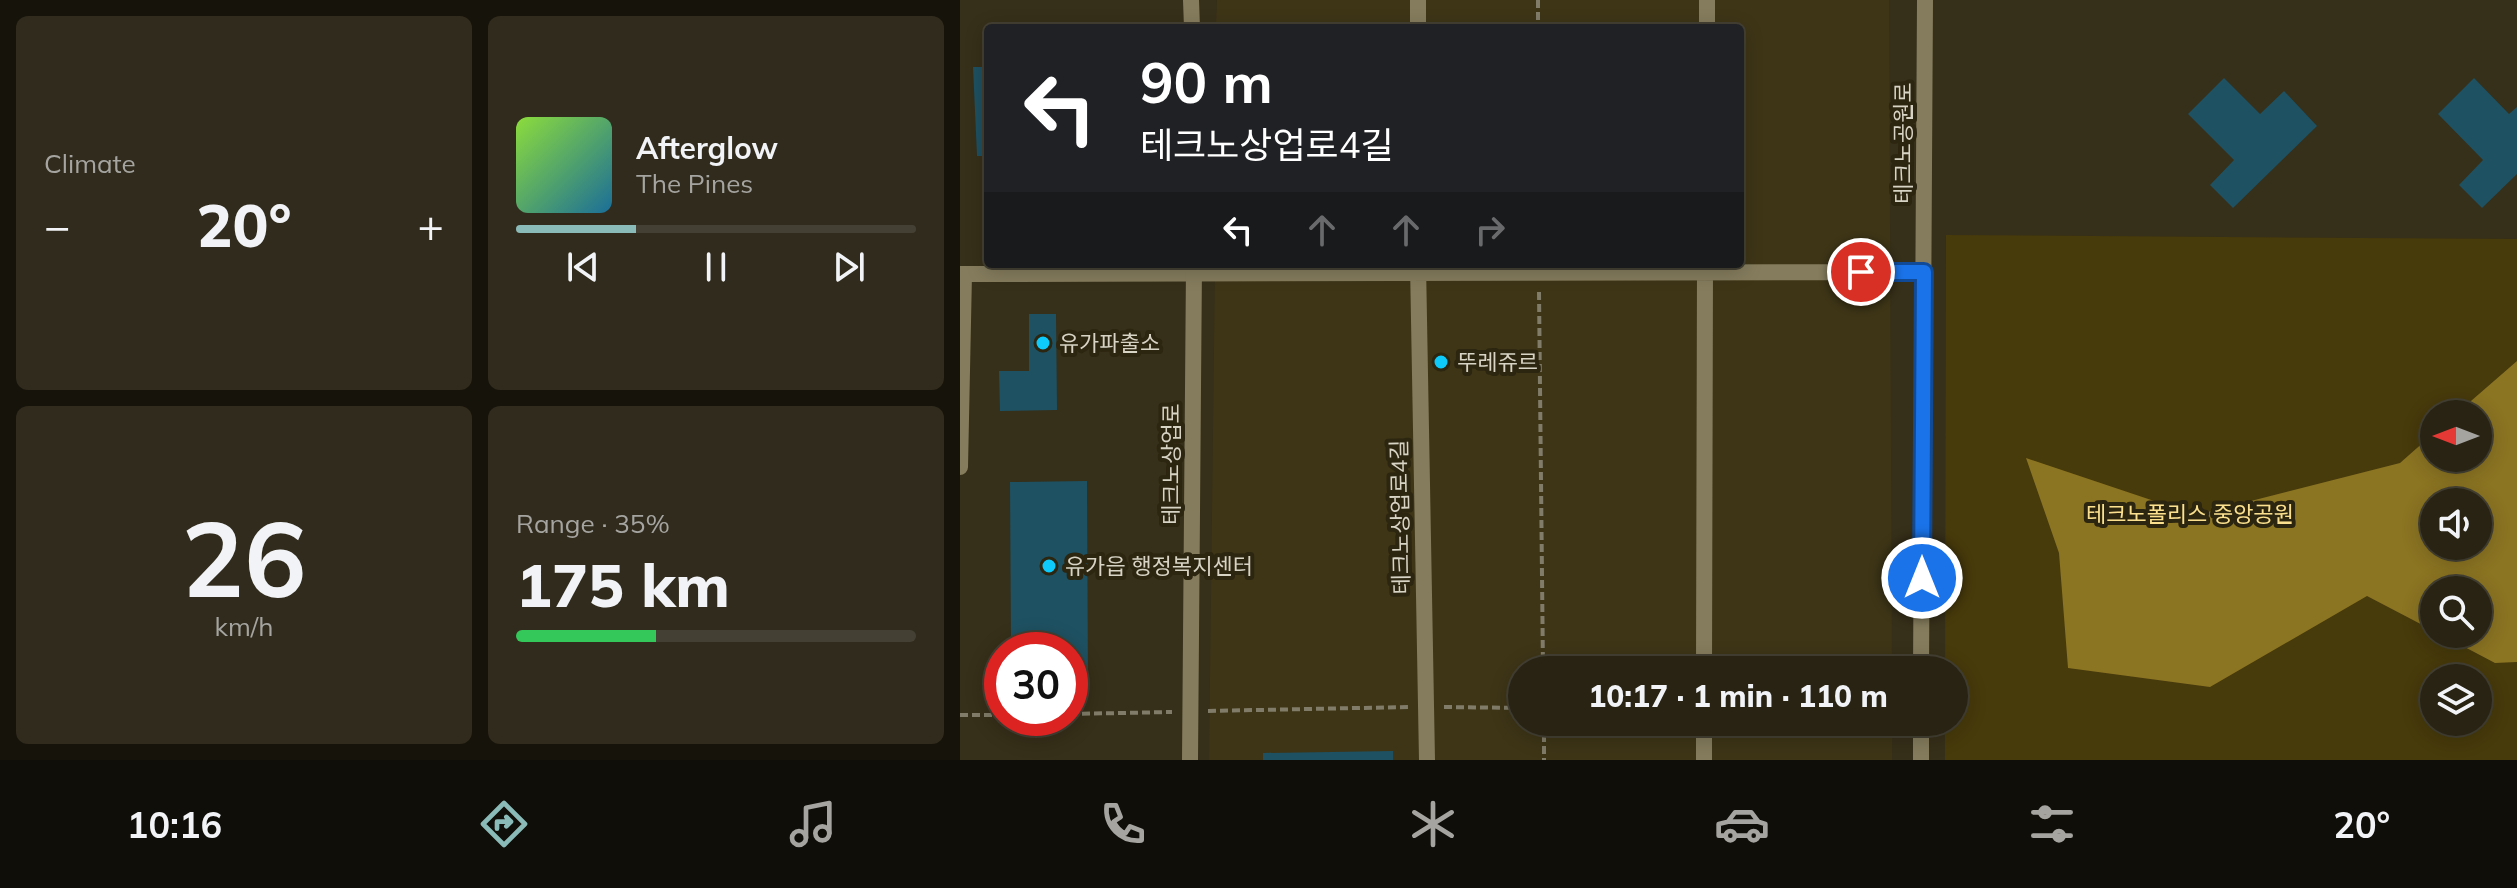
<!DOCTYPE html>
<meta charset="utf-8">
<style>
:root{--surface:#282313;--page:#302b1c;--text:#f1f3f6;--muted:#a5a4a0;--line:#444033;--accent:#8bbbb9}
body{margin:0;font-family:Mulish,"Noto Sans KR",sans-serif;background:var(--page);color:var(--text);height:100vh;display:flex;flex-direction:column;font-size:30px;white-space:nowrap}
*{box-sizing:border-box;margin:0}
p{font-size:26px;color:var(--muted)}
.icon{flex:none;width:44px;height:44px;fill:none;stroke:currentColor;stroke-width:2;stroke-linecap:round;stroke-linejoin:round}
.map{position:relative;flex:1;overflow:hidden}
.drawer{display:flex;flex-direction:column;gap:16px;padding:16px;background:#16130a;width:960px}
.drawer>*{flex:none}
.hud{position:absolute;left:24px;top:24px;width:760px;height:244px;border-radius:8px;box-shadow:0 4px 20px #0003,0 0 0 2px var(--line);background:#202124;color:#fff;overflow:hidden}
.needle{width:52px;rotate:270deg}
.tools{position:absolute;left:1460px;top:400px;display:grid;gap:16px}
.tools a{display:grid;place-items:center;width:72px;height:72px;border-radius:50%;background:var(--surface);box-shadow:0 4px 20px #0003,0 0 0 2px var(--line);font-size:40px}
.speed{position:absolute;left:24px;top:632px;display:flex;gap:16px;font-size:40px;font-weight:700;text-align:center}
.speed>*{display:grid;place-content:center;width:104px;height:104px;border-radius:50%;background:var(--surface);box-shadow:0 4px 20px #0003,0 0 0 2px var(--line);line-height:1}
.speed .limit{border:12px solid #d22;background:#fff;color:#111}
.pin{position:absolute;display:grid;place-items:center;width:68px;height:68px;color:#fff;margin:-34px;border:4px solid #fff;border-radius:50%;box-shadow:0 2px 8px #0007}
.me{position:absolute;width:88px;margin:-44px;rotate:0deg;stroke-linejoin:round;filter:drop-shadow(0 0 6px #0008)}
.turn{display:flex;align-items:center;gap:28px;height:168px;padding:0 24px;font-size:36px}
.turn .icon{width:104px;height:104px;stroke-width:2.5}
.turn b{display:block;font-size:56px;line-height:68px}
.lanes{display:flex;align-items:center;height:76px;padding:0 24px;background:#0003;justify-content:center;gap:40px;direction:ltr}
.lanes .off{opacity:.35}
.big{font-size:60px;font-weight:800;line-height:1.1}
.drawer .card{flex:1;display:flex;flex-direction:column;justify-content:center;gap:12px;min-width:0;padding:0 28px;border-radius:12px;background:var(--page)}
.drawer .dial{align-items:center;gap:0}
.dial b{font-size:104px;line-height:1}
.song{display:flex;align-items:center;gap:24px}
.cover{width:96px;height:96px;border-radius:12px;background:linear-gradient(135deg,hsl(90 70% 55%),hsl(200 70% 35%))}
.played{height:8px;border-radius:4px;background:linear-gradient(90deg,var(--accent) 30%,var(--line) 30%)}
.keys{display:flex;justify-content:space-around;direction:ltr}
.heat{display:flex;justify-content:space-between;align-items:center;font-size:44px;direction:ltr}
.charge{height:12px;border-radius:6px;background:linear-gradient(90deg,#34c759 35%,var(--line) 0)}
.drawer .tiles{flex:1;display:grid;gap:16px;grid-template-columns:repeat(2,1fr)}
.trip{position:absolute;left:548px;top:656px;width:460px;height:80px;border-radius:40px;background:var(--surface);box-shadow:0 4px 20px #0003,0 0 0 2px var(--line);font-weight:800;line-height:80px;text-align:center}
.tabs{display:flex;height:128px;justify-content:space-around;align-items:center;background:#100e08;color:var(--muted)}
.tabs .icon{width:56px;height:56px}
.tabs .current{color:var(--accent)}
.tabs b{font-size:36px;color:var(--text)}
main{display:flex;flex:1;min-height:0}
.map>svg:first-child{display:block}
.built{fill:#3e3517}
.green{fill:#473a0b;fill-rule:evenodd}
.water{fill:#8b7422;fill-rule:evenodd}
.building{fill:#1e5162}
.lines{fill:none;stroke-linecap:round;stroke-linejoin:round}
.path{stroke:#817c69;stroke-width:4;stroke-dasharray:8 4;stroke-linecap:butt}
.minor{stroke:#857c5d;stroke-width:16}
.tertiary{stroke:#857c5d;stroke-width:16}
.route-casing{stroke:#114b97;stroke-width:20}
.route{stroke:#1a73e8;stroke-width:14}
.poi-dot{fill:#0ecafa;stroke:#2c250f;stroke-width:3}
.labels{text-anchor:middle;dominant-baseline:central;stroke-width:8;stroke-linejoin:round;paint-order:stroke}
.street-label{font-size:22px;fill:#d7d3c5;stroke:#2c250f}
.poi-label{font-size:22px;fill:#d7d3c5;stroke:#2c250f;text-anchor:start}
.park-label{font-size:22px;fill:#fbe18f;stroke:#2c250f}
</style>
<main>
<section class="drawer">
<div class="tiles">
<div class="card"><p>Climate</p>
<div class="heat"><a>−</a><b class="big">20°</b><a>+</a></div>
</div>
<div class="card">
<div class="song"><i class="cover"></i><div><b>Afterglow</b><p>The Pines</p></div></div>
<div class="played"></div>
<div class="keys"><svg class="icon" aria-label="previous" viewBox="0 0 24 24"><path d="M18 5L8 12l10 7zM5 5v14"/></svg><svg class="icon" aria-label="pause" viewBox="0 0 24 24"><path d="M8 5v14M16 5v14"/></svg><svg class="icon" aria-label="next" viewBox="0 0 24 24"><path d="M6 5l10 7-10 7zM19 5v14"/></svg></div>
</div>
<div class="card dial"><b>26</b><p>km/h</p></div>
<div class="card"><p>Range · 35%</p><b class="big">175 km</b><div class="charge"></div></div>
</div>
</section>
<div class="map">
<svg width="1557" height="760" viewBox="0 0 1557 760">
<rect width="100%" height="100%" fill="#362f19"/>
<path class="built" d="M257 0H929L932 670H562V722H932V760H249L255 264H780V28H256Z"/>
<path class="green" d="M986 235 1557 239V760H985V722H994V670H985ZM1474 414H1518V458H1474ZM1474 502H1518V546H1474ZM1474 590H1518V634H1474ZM1474 678H1518V722H1474Z"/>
<path class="water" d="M1557 361V662L1535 663 1480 634H1518V590H1474V631L1407 596 1250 687 1108 668 1099 553 1066 458 1236 515 1440 463 1474 433V458H1518V414H1496ZM1474 502H1518V546H1474Z"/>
<path class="building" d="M13 67H28V156H17Z
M1264 78 1300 114 1324 91 1357 126 1273 208 1250 185 1274 160 1228 114Z
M1514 78 1549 114 1557 107V174L1522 208 1499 185 1523 160 1478 114Z
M69 314H96L97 410 40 411 39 371H69Z
M127 481 128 686H110V650H51L50 482Z
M433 751V760H303V753Z"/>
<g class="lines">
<path class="path" d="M578 0V28
M579 292 583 670
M484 707 562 708
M248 711 448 707
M110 714 212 712
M0 715H42
M584 722V760"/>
<path class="minor" d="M458 28V0
M747 28V0
M458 264 467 760
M0 274 964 272
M0 467 4 274
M744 670 745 266
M961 670 965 0
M744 760V722
M961 760V722"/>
<path class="tertiary" d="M231 0 232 28
M230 760 234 264"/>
</g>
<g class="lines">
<g class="route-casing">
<path id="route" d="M901 272H964L962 578"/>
</g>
<use href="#route" class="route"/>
</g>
<g class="poi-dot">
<circle cx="83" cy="343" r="8"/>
<circle cx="481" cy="362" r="8"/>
<circle cx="89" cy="566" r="8"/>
</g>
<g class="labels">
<g class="street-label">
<text transform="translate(943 143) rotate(-90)">테크노공원로</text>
<text transform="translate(211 464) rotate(-90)">테크노상업로</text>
<text transform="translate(440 517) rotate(-91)">테크노상업로4길</text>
</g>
<g class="poi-label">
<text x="99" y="343">유가파출소</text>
<text x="497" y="362">뚜레쥬르</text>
<text x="105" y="566">유가읍 행정복지센터</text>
</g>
<g class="park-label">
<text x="1230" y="514">테크노폴리스 중앙공원</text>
</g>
</g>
</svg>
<div class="tools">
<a><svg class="needle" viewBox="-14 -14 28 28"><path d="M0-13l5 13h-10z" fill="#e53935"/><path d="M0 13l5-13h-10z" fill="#a5a4a0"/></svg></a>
<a><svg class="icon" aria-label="sound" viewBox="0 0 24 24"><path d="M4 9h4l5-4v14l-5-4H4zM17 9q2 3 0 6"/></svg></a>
<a><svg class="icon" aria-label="search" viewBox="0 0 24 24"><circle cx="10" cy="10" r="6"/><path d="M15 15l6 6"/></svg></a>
<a><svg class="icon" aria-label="layers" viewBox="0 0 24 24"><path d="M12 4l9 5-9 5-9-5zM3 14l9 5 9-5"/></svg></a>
</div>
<div class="speed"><div class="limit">30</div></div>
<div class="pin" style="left:901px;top:272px;background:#d93025"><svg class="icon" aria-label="arrive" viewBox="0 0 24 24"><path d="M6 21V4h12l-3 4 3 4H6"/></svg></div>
<svg class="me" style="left:962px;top:578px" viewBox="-20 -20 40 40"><circle r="17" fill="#1a73e8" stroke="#fff" stroke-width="3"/><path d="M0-11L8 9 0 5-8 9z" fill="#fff"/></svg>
<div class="trip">10:17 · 1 min · 110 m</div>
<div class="hud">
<div class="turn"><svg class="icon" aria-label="left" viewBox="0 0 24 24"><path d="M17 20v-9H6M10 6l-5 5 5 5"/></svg><div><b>90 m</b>테크노상업로4길</div></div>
<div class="lanes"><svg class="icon" aria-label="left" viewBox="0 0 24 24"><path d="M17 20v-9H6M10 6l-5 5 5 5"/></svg><svg class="icon off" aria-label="ahead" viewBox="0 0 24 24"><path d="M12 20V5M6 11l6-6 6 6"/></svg><svg class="icon off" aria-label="ahead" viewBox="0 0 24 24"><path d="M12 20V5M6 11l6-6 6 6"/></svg><svg class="icon off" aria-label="right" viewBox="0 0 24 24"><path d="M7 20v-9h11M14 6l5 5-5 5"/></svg></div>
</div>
</div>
</main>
<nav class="tabs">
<b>10:16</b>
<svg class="icon current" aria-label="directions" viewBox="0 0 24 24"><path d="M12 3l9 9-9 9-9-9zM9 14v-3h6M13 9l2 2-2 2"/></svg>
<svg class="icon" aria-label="music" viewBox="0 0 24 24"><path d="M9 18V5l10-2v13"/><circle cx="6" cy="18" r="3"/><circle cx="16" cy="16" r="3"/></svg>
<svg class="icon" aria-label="phone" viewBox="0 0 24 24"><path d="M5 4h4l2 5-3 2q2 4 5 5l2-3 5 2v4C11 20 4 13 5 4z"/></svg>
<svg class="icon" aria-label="climate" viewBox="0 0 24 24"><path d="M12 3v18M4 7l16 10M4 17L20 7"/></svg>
<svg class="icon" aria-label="car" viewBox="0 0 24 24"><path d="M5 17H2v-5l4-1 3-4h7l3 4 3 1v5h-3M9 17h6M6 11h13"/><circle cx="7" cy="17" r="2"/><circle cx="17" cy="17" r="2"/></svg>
<svg class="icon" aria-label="filters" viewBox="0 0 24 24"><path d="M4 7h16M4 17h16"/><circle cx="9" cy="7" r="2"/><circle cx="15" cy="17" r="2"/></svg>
<b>20°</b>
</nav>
